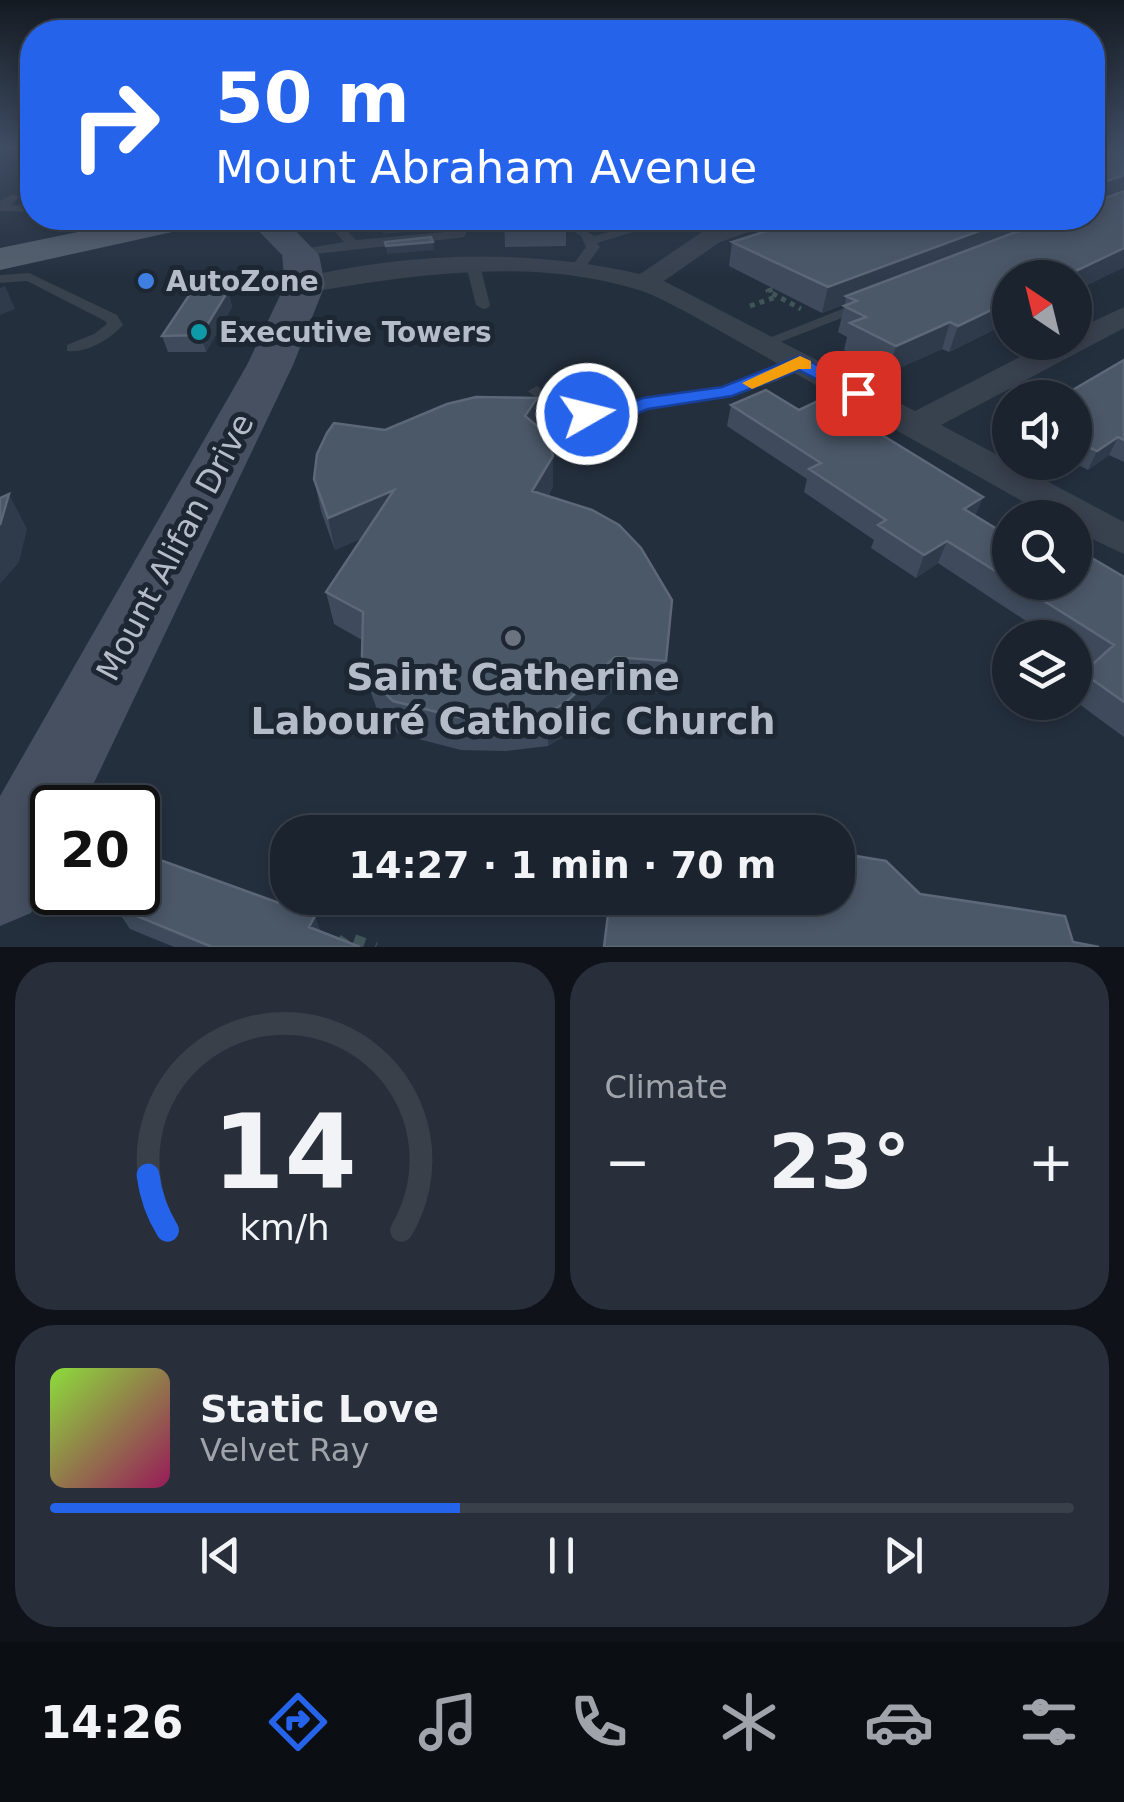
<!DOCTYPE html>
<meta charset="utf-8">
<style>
:root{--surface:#1b232e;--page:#282f3a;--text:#f1f3f6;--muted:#a0a4aa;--line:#39404a;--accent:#2563eb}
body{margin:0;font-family:"DejaVu Sans",sans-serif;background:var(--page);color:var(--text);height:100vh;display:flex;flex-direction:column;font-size:38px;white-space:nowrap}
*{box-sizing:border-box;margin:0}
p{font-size:32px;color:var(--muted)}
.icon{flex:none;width:55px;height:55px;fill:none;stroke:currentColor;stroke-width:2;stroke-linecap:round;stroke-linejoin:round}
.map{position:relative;height:947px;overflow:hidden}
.sheet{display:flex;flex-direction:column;gap:15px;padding:15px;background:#0f1319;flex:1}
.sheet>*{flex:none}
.guide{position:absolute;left:20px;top:20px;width:1085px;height:210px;border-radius:40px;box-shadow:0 5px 15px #0003,0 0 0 2px var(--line);background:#2563eb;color:#fff;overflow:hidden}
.needle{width:65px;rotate:325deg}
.fabs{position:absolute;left:992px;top:260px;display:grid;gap:20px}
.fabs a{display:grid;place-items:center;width:100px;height:100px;border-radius:50%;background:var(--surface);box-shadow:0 5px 15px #0003,0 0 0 2px var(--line);font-size:50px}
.speed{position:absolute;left:30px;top:785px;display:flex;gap:20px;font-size:50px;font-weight:700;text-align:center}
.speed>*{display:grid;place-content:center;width:130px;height:130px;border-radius:50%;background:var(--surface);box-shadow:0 5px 15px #0003,0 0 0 2px var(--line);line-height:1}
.speed .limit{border:5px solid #111;border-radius:15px;background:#fff;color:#111}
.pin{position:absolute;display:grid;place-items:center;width:85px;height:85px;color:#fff;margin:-42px;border-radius:20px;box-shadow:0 5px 15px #0006}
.me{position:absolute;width:110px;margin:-55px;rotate:82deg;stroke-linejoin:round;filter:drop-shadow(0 0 8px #0008)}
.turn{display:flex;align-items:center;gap:35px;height:210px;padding:0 30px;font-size:45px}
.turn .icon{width:130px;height:130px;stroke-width:2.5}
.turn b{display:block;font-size:70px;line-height:85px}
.big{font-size:75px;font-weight:600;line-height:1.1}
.sheet .card{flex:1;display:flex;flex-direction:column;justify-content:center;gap:15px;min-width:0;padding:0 35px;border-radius:40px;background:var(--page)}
.sheet .dial{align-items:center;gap:0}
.dial svg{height:260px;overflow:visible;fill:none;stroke:var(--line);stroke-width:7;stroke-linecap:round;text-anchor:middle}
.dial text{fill:var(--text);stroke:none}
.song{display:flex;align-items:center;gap:30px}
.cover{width:120px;height:120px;border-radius:15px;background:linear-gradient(135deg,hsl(90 70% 55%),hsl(330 70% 35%))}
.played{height:10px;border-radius:5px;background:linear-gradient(90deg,var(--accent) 40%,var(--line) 40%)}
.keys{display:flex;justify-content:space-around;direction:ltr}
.heat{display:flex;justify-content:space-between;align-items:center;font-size:55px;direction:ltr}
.sheet .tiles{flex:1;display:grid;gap:15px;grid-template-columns:1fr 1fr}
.card:last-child{grid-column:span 2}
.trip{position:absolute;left:270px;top:815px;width:585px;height:100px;border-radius:40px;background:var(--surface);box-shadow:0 5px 15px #0003,0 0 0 2px var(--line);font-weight:600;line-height:100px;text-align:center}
.dock{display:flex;height:160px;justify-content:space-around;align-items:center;background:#0b0e12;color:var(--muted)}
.dock .icon{width:70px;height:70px}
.dock .selected{color:var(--accent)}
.dock b{font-size:45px;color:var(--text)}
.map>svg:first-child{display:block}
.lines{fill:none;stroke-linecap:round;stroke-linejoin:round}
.path-far1{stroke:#3f5557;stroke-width:5;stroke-dasharray:5 5;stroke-linecap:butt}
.path{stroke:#3f5557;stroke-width:10;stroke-dasharray:11 11;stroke-linecap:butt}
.lane{fill:#38414e;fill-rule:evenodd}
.street{fill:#38414e;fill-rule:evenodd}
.secondary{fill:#465061;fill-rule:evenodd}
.primary{fill:#56606e;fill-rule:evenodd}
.wall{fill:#3f4b5c}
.shaded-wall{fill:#2f3b4b}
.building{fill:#4b5868;stroke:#5c6777;stroke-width:2.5}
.route{fill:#2563eb;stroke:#184099;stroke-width:2.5}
.slow{fill:#f59e0b}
.shop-dot{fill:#3f7fe0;stroke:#1d2633;stroke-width:4}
.culture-dot{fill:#0f9aa8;stroke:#1d2633;stroke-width:4}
.worship-dot{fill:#6b7280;stroke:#1d2633;stroke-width:4}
.labels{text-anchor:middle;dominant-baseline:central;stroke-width:10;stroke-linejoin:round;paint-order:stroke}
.far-poi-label{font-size:28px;font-weight:bold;fill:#b4bcc9;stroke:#1d2633;text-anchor:start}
.street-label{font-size:32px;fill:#b4bcc9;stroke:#1d2633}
.near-poi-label{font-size:38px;font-weight:bold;fill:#b4bcc9;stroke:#1d2633}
</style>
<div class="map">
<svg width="1124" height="947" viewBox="0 0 1124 947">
<rect width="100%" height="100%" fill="#242f3e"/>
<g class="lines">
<path class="path-far1" d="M782 286 768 291 801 309
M750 306 776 297"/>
<path class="path" d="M339 947 346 936 376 947"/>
<path class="lane" d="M13 194 19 197 11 205 32 206V212L0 211V201Z
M323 218H335L356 240 455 231 462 218H474L464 237 459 238 297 256V250L344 242Z
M552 218H566L594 236 661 218H679L597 243 600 247 581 273 576 274 569 270 586 247 581 236Z
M473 261 480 265 490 305 488 308 483 309 476 305 466 265Z
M29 273 117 315 123 325C109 340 88 353 67 351V345L94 334 107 324 105 321 27 281 0 283V275Z
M865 300 872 304 870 307 770 346 764 348 756 343Z
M799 357 807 362 805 366 777 381 730 396 647 409 612 423 557 415 528 391 537 386 568 406 610 412 643 399 722 387 765 373Z"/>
<path class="street" d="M746 218H779L775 223 720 242 664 281 915 411 1049 342H1075V330L1124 307V328L941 425 1124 522V554L1075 531V518H1052L688 313C670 304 652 293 632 288 526 257 411 275 305 293L292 285 296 279C406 252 529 248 640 274L702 232Z"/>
<path class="secondary" d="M246 218H283L319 255 325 285 293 365 82 808H52V869L31 913 0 926V796L247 365 285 285 282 255Z"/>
<path class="primary" d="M146 218H209L204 225 0 270V248Z"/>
</g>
<path class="wall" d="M1092 147 1124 267 1075 291V278H1010V322L949 352 942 349 888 373 844 350 847 337 838 332 845 304 822 313 729 266 732 242 764 232 765 224 1092 218Z
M504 218 564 223 566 224V246L505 247Z
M228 291 232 307 206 352H168L162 336Z
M1124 360V462L1109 455 1088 470 1073 462H1075V398Z
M537 398V426L553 456V486L548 496 672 600 662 693 613 690 566 735 548 746 506 751 461 750 399 734 378 712 370 690 362 657V640L334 624 326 592 362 538 335 550 321 511 314 479 385 430Z
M731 405 799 410 983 497 975 516 1010 537V582H1075L1124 577V737L1075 701V687L1083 673 1093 664 1075 652V638H1052L938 563 916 578 871 548 874 540 804 492 807 479 727 426Z
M115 907 321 932 360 947H174L130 929Z"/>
<path class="shaded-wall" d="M1124 175V190L1092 205 1099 184Z
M1014 218H1064L846 296 845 304 822 313 828 287Z
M426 222 427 230 383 234 382 226Z
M433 242 434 250 387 254 386 246Z
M1124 248V267L1075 291V278H1061Z
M5 286 15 309 0 315V288Z
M228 291 232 307 206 352 201 335Z
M1010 301V322L949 352 958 326Z
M950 322 942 349 888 373 896 346Z
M537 398 538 428 525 416Z
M1118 437 1109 455 1088 470 1097 451Z
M553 456V486L532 523V491Z
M394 490 399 522 335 550 328 518Z
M9 494 27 529 19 562 0 584V525Z
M983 497 974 519 964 509Z
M947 541 938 563 916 578 924 555Z
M615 657 613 690 566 735 548 746V713Z
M315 916 323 938 309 927Z"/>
<path class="building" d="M1092 147H1124V175L1099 184 1096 192H1092Z
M1124 191V248L1061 278H1010V301L958 326 950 322 896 346 850 323 866 317 844 306 857 301 846 296 1053 218H1092V203Z
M381 218H425L426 222 382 226Z
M504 218H554L566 224 504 226Z
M785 218H1014L828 287 732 242 776 228 765 224Z
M431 237 433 242 386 246 385 242Z
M192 291H228L201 335 162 336Z
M1124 360V440L1118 437 1097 451 1075 441V398H1059Z
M766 390 799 410 818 401 860 426 864 424 983 497 964 509 1010 537V580L947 541 924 555 878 525 886 520 809 469 821 463 731 405Z
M476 397 537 398 525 416 548 435 553 456 532 491 592 510 619 525 641 548 672 600 666 661 615 657 566 702 548 713 503 718 457 717 393 701 371 679 362 657 363 612 326 592 394 490 328 518 314 479 317 454 327 433 334 423 385 430 447 404Z
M9 494 0 525V498Z
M1075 548 1124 577V702L1083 673 1114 645 1014 582H1075Z
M838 853 886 861 920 894 1065 916 1073 942 1099 947H604L610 898H838Z
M149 856 315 916 309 927 360 947H212L115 907 125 892H138V873Z"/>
<linearGradient id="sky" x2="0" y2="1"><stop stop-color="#141a22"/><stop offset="0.53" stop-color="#3f4d63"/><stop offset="1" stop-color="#3f4d63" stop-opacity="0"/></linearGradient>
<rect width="1124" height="279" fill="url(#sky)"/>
<path class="route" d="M800 356 868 393 858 399 851 397 799 370 732 396 648 409 612 424 580 419 577 414 587 408 609 411 643 398 722 387Z"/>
<path class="slow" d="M800 356 811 361V369H799L752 389 742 383Z"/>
<circle class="shop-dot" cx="146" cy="281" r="10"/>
<circle class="culture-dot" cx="199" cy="332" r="10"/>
<circle class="worship-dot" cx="513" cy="638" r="10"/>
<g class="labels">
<g class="far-poi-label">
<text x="166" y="281">AutoZone</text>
<text x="219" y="332">Executive Towers</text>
</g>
<g class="street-label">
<text transform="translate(175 547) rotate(-62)">Mount Alifan Drive</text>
</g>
<g class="near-poi-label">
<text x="513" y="677">Saint Catherine<tspan x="513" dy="44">Labouré Catholic Church</tspan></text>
</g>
</g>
</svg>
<div class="fabs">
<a><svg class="needle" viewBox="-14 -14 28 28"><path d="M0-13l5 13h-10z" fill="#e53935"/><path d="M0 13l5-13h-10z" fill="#a0a4aa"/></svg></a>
<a><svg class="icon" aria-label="sound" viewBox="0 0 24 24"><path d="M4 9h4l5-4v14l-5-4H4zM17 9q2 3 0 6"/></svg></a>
<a><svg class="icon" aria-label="search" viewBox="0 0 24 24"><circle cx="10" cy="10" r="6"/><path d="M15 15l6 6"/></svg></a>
<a><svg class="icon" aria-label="layers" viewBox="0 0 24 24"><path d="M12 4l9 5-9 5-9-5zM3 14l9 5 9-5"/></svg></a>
</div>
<div class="speed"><div class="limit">20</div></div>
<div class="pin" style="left:858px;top:393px;background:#d93025"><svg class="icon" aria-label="arrive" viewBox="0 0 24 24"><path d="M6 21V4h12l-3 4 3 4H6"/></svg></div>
<svg class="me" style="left:587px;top:414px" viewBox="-20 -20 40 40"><circle r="17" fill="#2563eb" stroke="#fff" stroke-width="3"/><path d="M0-11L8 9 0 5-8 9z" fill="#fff"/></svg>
<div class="trip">14:27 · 1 min · 70 m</div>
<div class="guide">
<div class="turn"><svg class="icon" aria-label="right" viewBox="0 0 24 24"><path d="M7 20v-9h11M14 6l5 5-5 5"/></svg><div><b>50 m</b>Mount Abraham Avenue</div></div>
</div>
</div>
<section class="sheet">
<div class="tiles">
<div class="card dial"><svg viewBox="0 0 100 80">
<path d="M14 69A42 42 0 1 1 86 69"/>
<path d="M14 69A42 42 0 0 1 8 52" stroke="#2563eb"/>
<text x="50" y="56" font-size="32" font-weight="700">14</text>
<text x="50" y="72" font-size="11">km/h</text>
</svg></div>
<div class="card"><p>Climate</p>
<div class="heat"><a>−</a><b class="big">23°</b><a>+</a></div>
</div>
<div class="card">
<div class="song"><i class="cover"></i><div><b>Static Love</b><p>Velvet Ray</p></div></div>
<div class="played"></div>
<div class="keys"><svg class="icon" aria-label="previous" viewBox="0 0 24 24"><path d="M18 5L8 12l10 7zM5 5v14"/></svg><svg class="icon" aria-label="pause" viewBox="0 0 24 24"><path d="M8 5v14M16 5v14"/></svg><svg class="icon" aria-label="next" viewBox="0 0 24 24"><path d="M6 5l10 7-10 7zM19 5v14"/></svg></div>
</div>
</div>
</section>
<nav class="dock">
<b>14:26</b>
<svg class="icon selected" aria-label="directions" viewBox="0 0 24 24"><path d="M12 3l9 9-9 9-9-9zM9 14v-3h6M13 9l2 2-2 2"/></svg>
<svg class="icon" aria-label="music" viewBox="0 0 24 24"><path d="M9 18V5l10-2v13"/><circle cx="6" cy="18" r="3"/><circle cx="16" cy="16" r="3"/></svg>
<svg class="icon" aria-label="phone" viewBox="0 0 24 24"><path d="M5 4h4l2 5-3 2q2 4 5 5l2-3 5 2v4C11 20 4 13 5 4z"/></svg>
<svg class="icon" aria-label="climate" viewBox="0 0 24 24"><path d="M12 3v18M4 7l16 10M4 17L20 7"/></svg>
<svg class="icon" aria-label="car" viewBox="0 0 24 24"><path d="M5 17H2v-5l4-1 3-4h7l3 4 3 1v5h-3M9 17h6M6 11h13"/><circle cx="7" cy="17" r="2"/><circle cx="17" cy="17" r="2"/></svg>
<svg class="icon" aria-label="filters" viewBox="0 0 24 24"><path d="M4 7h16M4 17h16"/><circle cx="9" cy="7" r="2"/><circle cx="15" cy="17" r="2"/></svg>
</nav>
